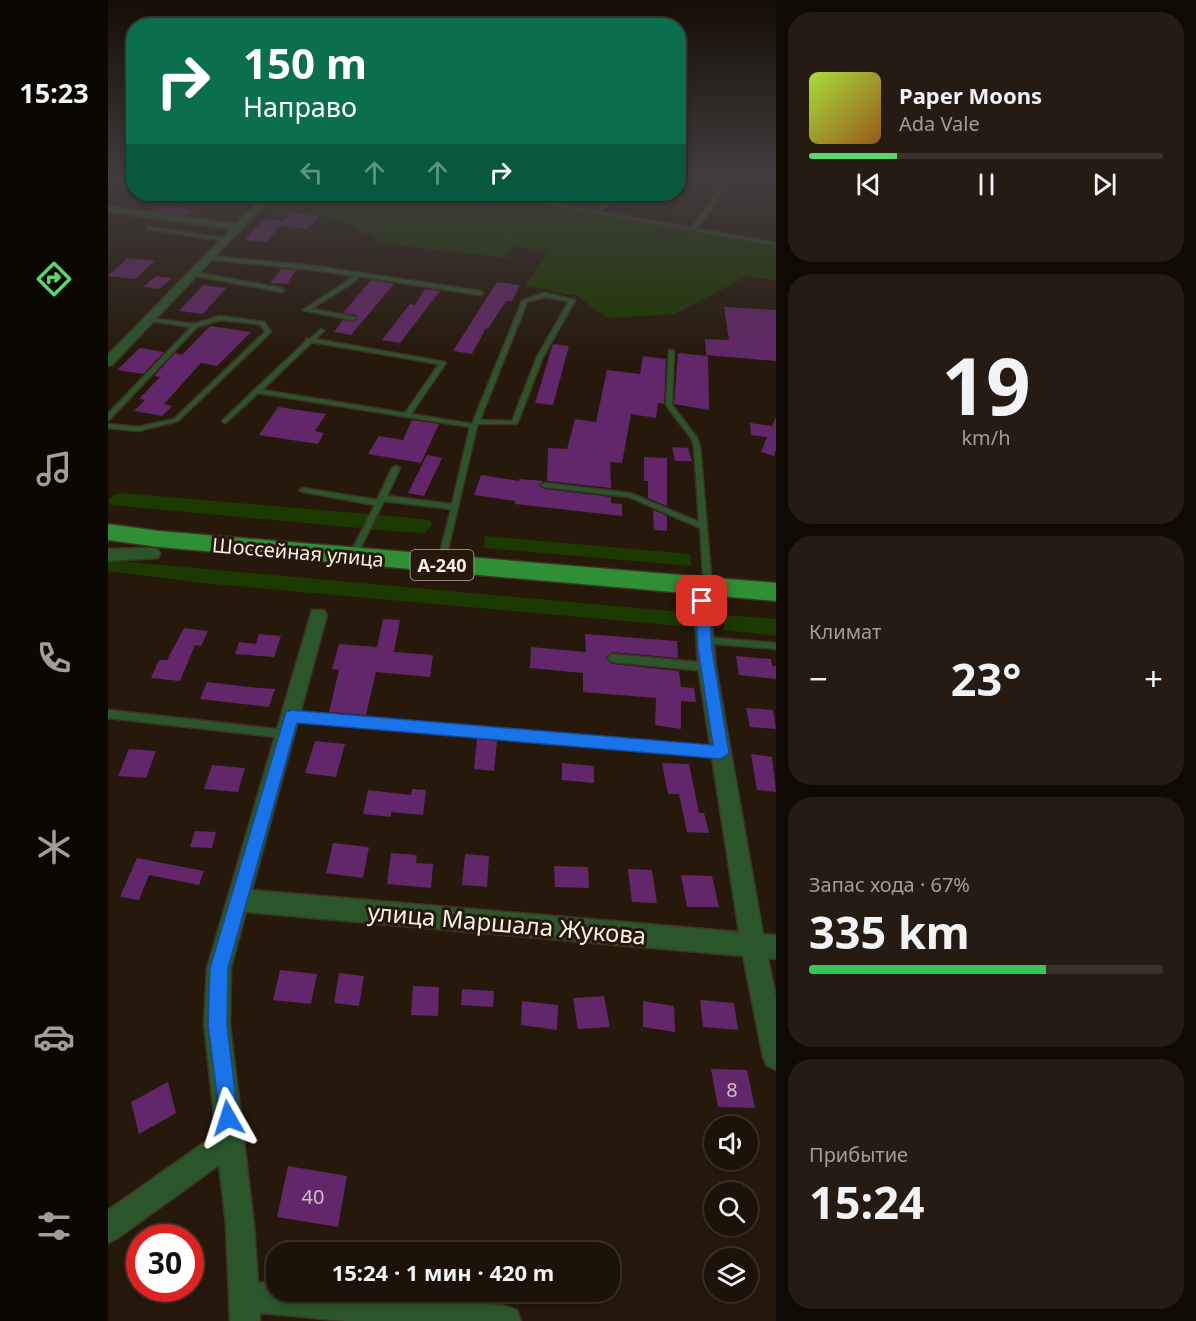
<!DOCTYPE html>
<html lang="ru">
<meta charset="utf-8">
<style>
:root{--surface:#1c1208;--page:#251b12;--text:#f1f3f6;--muted:#a09e9c;--line:#3a3229;--accent:#5ad56f}
body{margin:0;font-family:"Noto Sans",sans-serif;background:var(--page);color:var(--text);height:100vh;display:flex;flex-direction:column;font-size:22px;white-space:nowrap}
*{box-sizing:border-box;margin:0}
p{font-size:20px;color:var(--muted)}
.icon{flex:none;width:33px;height:33px;fill:none;stroke:currentColor;stroke-width:2;stroke-linecap:round;stroke-linejoin:round}
.map{position:relative;flex:1;overflow:hidden}
.sheet{display:flex;flex-direction:column;gap:12px;padding:12px;background:#0f0a04;width:420px}
.sheet>*{flex:none}
.banner{position:absolute;left:18px;top:18px;width:560px;height:183px;border-radius:24px;box-shadow:0 3px 9px #0003,0 0 0 2px var(--line);background:#0b6e4f;color:#fff;overflow:hidden}
.tools{position:absolute;left:596px;top:1116px;display:grid;gap:12px}
.tools a{display:grid;place-items:center;width:54px;height:54px;border-radius:50%;background:var(--surface);box-shadow:0 3px 9px #0003,0 0 0 2px var(--line);font-size:30px}
.speed{position:absolute;left:18px;top:1224px;display:flex;gap:12px;font-size:30px;font-weight:700;text-align:center}
.speed>*{display:grid;place-content:center;width:78px;height:78px;border-radius:50%;background:var(--surface);box-shadow:0 3px 9px #0003,0 0 0 2px var(--line);line-height:1}
.speed .limit{border:9px solid #d22;background:#fff;color:#111}
.pin{position:absolute;display:grid;place-items:center;width:51px;height:51px;color:#fff;margin:-26px;border-radius:12px;box-shadow:0 3px 9px #0006}
.me{position:absolute;width:66px;margin:-33px;rotate:354deg;stroke-linejoin:round;filter:drop-shadow(0 0 4px #0008)}
.turn{display:flex;align-items:center;gap:21px;height:126px;padding:0 18px;font-size:27px}
.turn .icon{width:78px;height:78px;stroke-width:2.5}
.turn b{display:block;font-size:42px;line-height:51px}
.lanes{display:flex;align-items:center;height:57px;padding:0 18px;background:#0003;justify-content:center;gap:30px;direction:ltr}
.lanes .off{opacity:.35}
.big{font-size:45px;font-weight:700;line-height:1.1}
.sheet .widget{flex:1;display:flex;flex-direction:column;justify-content:center;gap:9px;min-width:0;padding:0 21px;border-radius:24px;background:var(--page)}
.sheet .dial{align-items:center;gap:0}
.dial b{font-size:78px;line-height:1}
.song{display:flex;align-items:center;gap:18px}
.cover{width:72px;height:72px;border-radius:9px;background:linear-gradient(135deg,hsl(80 70% 55%),hsl(30 70% 35%))}
.played{height:6px;border-radius:3px;background:linear-gradient(90deg,var(--accent) 25%,var(--line) 25%)}
.keys{display:flex;justify-content:space-around;direction:ltr}
.heat{display:flex;justify-content:space-between;align-items:center;font-size:33px;direction:ltr}
.charge{height:9px;border-radius:4px;background:linear-gradient(90deg,#34c759 67%,var(--line) 0)}
.trip{position:absolute;left:158px;top:1242px;width:354px;height:60px;border-radius:24px;background:var(--surface);box-shadow:0 3px 9px #0003,0 0 0 2px var(--line);font-weight:700;line-height:60px;text-align:center}
main{display:flex;flex:1;min-height:0}
.menu{display:flex;flex-direction:column;width:108px;justify-content:space-around;align-items:center;background:#0b0703;color:var(--muted)}
.menu .icon{width:42px;height:42px}
.menu .on{color:var(--accent)}
.menu b{font-size:27px;color:var(--text)}
.map>svg:first-child{display:block}
.green{fill:#1c3900}
.building{fill:#62276a}
.lines{fill:none;stroke-linecap:round;stroke-linejoin:round}
.service-casing{stroke:#3f3224;stroke-width:3}
.minor-casing{stroke:#3f3224;stroke-width:3}
.primary-casing{stroke:#3f3224;stroke-width:3}
.service{fill:#2b562b;fill-rule:evenodd}
.minor{fill:#2b562b;fill-rule:evenodd}
.primary{fill:#2e8f34;fill-rule:evenodd}
.route{fill:#1a73e8;stroke:#114b97;stroke-width:1.5}
.labels{text-anchor:middle;dominant-baseline:central;stroke-width:6;stroke-linejoin:round;paint-order:stroke}
.shield{fill:#26180a;stroke:#b9aea3;stroke-width:1.5}
.shield-label{font-size:18px;font-weight:bold;fill:#f8eee5}
.street-label{font-size:20px;fill:#f8eee5;stroke:#26180a}
.near-number-label{font-size:20px;fill:#d2bcc6}
.near-street-label{font-size:24px;fill:#f8eee5;stroke:#26180a}
</style>
<main>
<nav class="menu">
<b>15:23</b>
<svg class="icon on" aria-label="directions" viewBox="0 0 24 24"><path d="M12 3l9 9-9 9-9-9zM9 14v-3h6M13 9l2 2-2 2"/></svg>
<svg class="icon" aria-label="music" viewBox="0 0 24 24"><path d="M9 18V5l10-2v13"/><circle cx="6" cy="18" r="3"/><circle cx="16" cy="16" r="3"/></svg>
<svg class="icon" aria-label="phone" viewBox="0 0 24 24"><path d="M5 4h4l2 5-3 2q2 4 5 5l2-3 5 2v4C11 20 4 13 5 4z"/></svg>
<svg class="icon" aria-label="climate" viewBox="0 0 24 24"><path d="M12 3v18M4 7l16 10M4 17L20 7"/></svg>
<svg class="icon" aria-label="car" viewBox="0 0 24 24"><path d="M5 17H2v-5l4-1 3-4h7l3 4 3 1v5h-3M9 17h6M6 11h13"/><circle cx="7" cy="17" r="2"/><circle cx="17" cy="17" r="2"/></svg>
<svg class="icon" aria-label="filters" viewBox="0 0 24 24"><path d="M4 7h16M4 17h16"/><circle cx="9" cy="7" r="2"/><circle cx="15" cy="17" r="2"/></svg>
</nav>
<div class="map">
<svg width="668" height="1321" viewBox="0 0 668 1321">
<rect width="100%" height="100%" fill="#26180a"/>
<path class="green" d="M172 194H244L381 208 395 198 668 246V281L639 276 567 314 500 318 469 296 417 286 439 252 405 246 398 258 269 243 265 235 253 234C240 213 178 212 154 209Z
M14 493 295 517 321 520 324 525 317 533 284 531 2 505 1 500 5 495Z
M377 536 582 554 583 566 376 548Z
M0 560 584 613 583 627 94 583 0 571Z
M616 615 668 619V636L616 630Z"/>
<path class="building" d="M51 205 88 209 80 215 44 210Z
M183 213 211 216 199 229 171 226Z
M156 219 176 221 158 242 137 240Z
M19 258 47 261 27 279 0 276Z
M173 269 188 270 179 284 162 283Z
M48 276 64 278 51 289 35 287Z
M263 280 286 284 243 335 226 332 235 320 245 322 249 320V315L235 313Z
M389 282 412 285 404 301H398L380 329 378 328 364 354 345 351Z
M95 285 118 288 95 314 71 311Z
M317 289 332 291 292 343 274 340 302 304 307 305Z
M616 307 668 310V361L598 355 597 339 621 340Z
M102 326 143 332 109 366 93 363 56 404 64 406 54 416 26 411 37 400 31 399 52 377 46 376 67 353 74 355Z
M445 344 461 346 445 405 427 403Z
M32 348 56 352 35 374 9 370Z
M570 353 600 356 601 410 566 404Z
M535 356 558 359 556 404 550 403 548 418 523 414 514 463 502 462 503 488 439 481 440 448 459 449 467 419 488 422 499 370 532 374Z
M170 407 218 414 207 431 216 433 210 444 151 435Z
M668 417V449L666 456 653 452 659 437 643 435 642 423 664 426Z
M304 420 331 424 313 463 260 454 271 436 295 440Z
M564 447 580 448 584 461H567Z
M319 455 334 458 316 496 300 493Z
M536 457 559 458V506L540 498V481H536Z
M373 475 411 481V479L435 481 431 486 437 489 503 497V503L514 504V516L407 504V501L366 495Z
M545 510 559 516V531L546 530Z
M275 619 292 620 286 652 325 655 322 677 268 672 258 715 221 712 231 670 224 669 231 644 269 647Z
M76 628 100 631 93 646 87 645 72 681 43 678 51 660H59Z
M151 634 173 636 166 657 127 654 131 642 148 644Z
M477 634 569 641 570 658 504 652 498 659 504 664 571 671 573 687 586 688 588 702 573 701V729L547 725 548 698 475 692V673L422 668 423 647 478 652Z
M628 656 663 659 664 666H668V679L631 675Z
M99 682 141 687 167 689 161 707 92 699Z
M638 708 665 710 668 729 642 727Z
M369 739 389 741 386 771 366 769Z
M207 741 237 744 228 777 197 773Z
M21 749 48 751 38 778 10 776Z
M643 754 664 757 668 792 649 790Z
M454 763 486 766V783L454 780Z
M554 763 581 764 591 813H596L601 833 579 832 571 794H560Z
M104 765 137 768 130 792 96 789Z
M304 789 318 790 315 815 283 812V817L255 814 260 790 303 795Z
M87 831 108 832 104 848 82 847Z
M225 843 261 847 255 878 218 873Z
M283 853 309 855 308 863 325 864 323 888 279 884Z
M357 854 381 856 379 887 354 885Z
M29 858 96 871 91 885 41 875 31 900 12 897Z
M446 866 480 867 481 888 447 887Z
M520 869 544 870 549 903 524 902Z
M573 875 604 876 611 907H579Z
M172 970 209 974 203 1004 165 1000Z
M231 973 256 976 251 1006 226 1003Z
M305 986 331 987 330 1016 303 1015Z
M354 989 386 991 385 1007 353 1005Z
M496 996 502 1027 470 1029 465 998Z
M592 1000 626 1003 630 1030 595 1027Z
M414 1001 450 1005 449 1030 413 1025Z
M535 1001 566 1006 567 1032 535 1027Z
M603 1069 639 1070 647 1108 610 1107Z
M60 1082 68 1113 31 1134 23 1102Z
M180 1166 239 1176 230 1227 169 1217Z"/>
<g class="lines">
<g class="service-casing">
<path id="service" d="M620 177H624L589 229 668 243V245L382 194H389L488 211 504 194H508L492 212 584 228Z
M41 227 119 239 121 240 119 241 39 229V227Z
M101 256 206 266 372 291 375 293 372 295 250 276V278L244 283 203 309 247 317 248 318 245 320 195 310 247 276 206 270 99 259 98 258Z
M86 272 173 288 176 290 173 292 84 275 83 274Z
M436 293 467 300 435 357 409 424H370L369 426 336 567 333 568 329 565 343 509 276 501 248 557 244 560 240 557 267 505 195 492 191 490 195 488 269 500 284 468 288 466 292 468 279 496 344 504 362 427 150 393 119 422 117 423 114 421 198 341V339H202L213 329 216 331 207 339 337 362 338 363 303 414 364 424 414 301ZM436 297 461 301 429 357 404 421 372 420 419 302ZM204 342 331 364 297 413 154 390Z
M112 316 156 322 163 332 70 421 30 431 0 428V424L30 427 66 419 157 332 152 324 112 320 89 327 2 419 0 420V414L83 327 42 321 40 320V318L87 324Z
M561 350 566 351 564 405 589 438 592 446 604 587 600 590 596 587 592 528 521 497 437 487 433 485 437 483 522 493 591 522 586 446 583 438 558 405Z
M596 637 668 643V649L596 643 592 640Z
M504 654 599 663 602 664 604 667 602 670 599 671 504 662 501 660 500 658 501 656Z
M0 710 178 730 181 731 183 734 181 737 178 738 0 718Z
M183 712 613 749 617 750 618 753 617 756 613 757 183 720 180 719 178 716 180 713Z"/>
</g>
<g class="minor-casing">
<path id="minor" d="M157 194H166L4 365 0 366V355L123 229 0 212V206L128 224Z
M44 548 50 550 52 554 50 558 0 561V549Z
M594 595 602 601 608 667 655 934 668 935V959L660 958 668 997V1070L659 1066 655 1057 635 956 138 912 123 968 122 1024 146 1225 150 1282 168 1284V1292H249L398 1306 409 1310 413 1321H238L152 1313V1321H122L118 1225 111 1165 10 1238 0 1243V1210L108 1134 96 1024 99 968 204 610H216L219 615 144 890 631 932 590 667 586 601Z"/>
</g>
<g class="primary-casing">
<path id="primary" d="M0 524 51 531 668 583V601L51 547 0 540Z"/>
</g>
<use href="#service" class="service"/>
<use href="#minor" class="minor"/>
<use href="#primary" class="primary"/>
</g>
<linearGradient id="sky" x2="0" y2="1"><stop stop-color="#150d06"/><stop offset="0.49" stop-color="#413d3e"/><stop offset="1" stop-color="#413d3e" stop-opacity="0"/></linearGradient>
<rect width="668" height="362" fill="url(#sky)"/>
<path class="route" d="M594 597 601 601 604 649 621 753 613 759 189 723 120 968 119 1024 130 1118 127 1125 120 1128 113 1125 100 1024 102 968 178 712 183 710 605 745 590 649 588 601Z"/>
<g class="labels">
<rect class="shield" x="302.5" y="550" width="63" height="30" rx="4.5"/>
<g class="shield-label">
<text x="334" y="565">А-240</text>
</g>
<g class="street-label">
<text transform="translate(190 552) rotate(5)">Шоссейная улица</text>
</g>
<g class="near-number-label">
<text x="624" y="1089">8</text>
<text x="205" y="1196">40</text>
</g>
<g class="near-street-label">
<text transform="translate(399 923) rotate(5)">улица Маршала Жукова</text>
</g>
</g>
</svg>
<div class="tools">
<a><svg class="icon" aria-label="sound" viewBox="0 0 24 24"><path d="M4 9h4l5-4v14l-5-4H4zM17 9q2 3 0 6"/></svg></a>
<a><svg class="icon" aria-label="search" viewBox="0 0 24 24"><circle cx="10" cy="10" r="6"/><path d="M15 15l6 6"/></svg></a>
<a><svg class="icon" aria-label="layers" viewBox="0 0 24 24"><path d="M12 4l9 5-9 5-9-5zM3 14l9 5 9-5"/></svg></a>
</div>
<div class="speed"><div class="limit">30</div></div>
<div class="pin" style="left:594px;top:601px;background:#d93025"><svg class="icon" aria-label="arrive" viewBox="0 0 24 24"><path d="M6 21V4h12l-3 4 3 4H6"/></svg></div>
<svg class="me" style="left:120px;top:1118px" viewBox="-20 -20 40 40"><path d="M0-17L14 15 0 8-14 15z" fill="#1a73e8" stroke="#fff" stroke-width="4"/></svg>
<div class="trip">15:24 · 1 мин · 420 m</div>
<div class="banner">
<div class="turn"><svg class="icon" aria-label="right" viewBox="0 0 24 24"><path d="M7 20v-9h11M14 6l5 5-5 5"/></svg><div><b>150 m</b>Направо</div></div>
<div class="lanes"><svg class="icon off" aria-label="left" viewBox="0 0 24 24"><path d="M17 20v-9H6M10 6l-5 5 5 5"/></svg><svg class="icon off" aria-label="ahead" viewBox="0 0 24 24"><path d="M12 20V5M6 11l6-6 6 6"/></svg><svg class="icon off" aria-label="ahead" viewBox="0 0 24 24"><path d="M12 20V5M6 11l6-6 6 6"/></svg><svg class="icon" aria-label="right" viewBox="0 0 24 24"><path d="M7 20v-9h11M14 6l5 5-5 5"/></svg></div>
</div>
</div>
<section class="sheet">
<div class="widget">
<div class="song"><i class="cover"></i><div><b>Paper Moons</b><p>Ada Vale</p></div></div>
<div class="played"></div>
<div class="keys"><svg class="icon" aria-label="previous" viewBox="0 0 24 24"><path d="M18 5L8 12l10 7zM5 5v14"/></svg><svg class="icon" aria-label="pause" viewBox="0 0 24 24"><path d="M8 5v14M16 5v14"/></svg><svg class="icon" aria-label="next" viewBox="0 0 24 24"><path d="M6 5l10 7-10 7zM19 5v14"/></svg></div>
</div>
<div class="widget dial"><b>19</b><p>km/h</p></div>
<div class="widget"><p>Климат</p>
<div class="heat"><a>−</a><b class="big">23°</b><a>+</a></div>
</div>
<div class="widget"><p>Запас хода · 67%</p><b class="big">335 km</b><div class="charge"></div></div>
<div class="widget"><p>Прибытие</p><b class="big">15:24</b></div>
</section>
</main>
